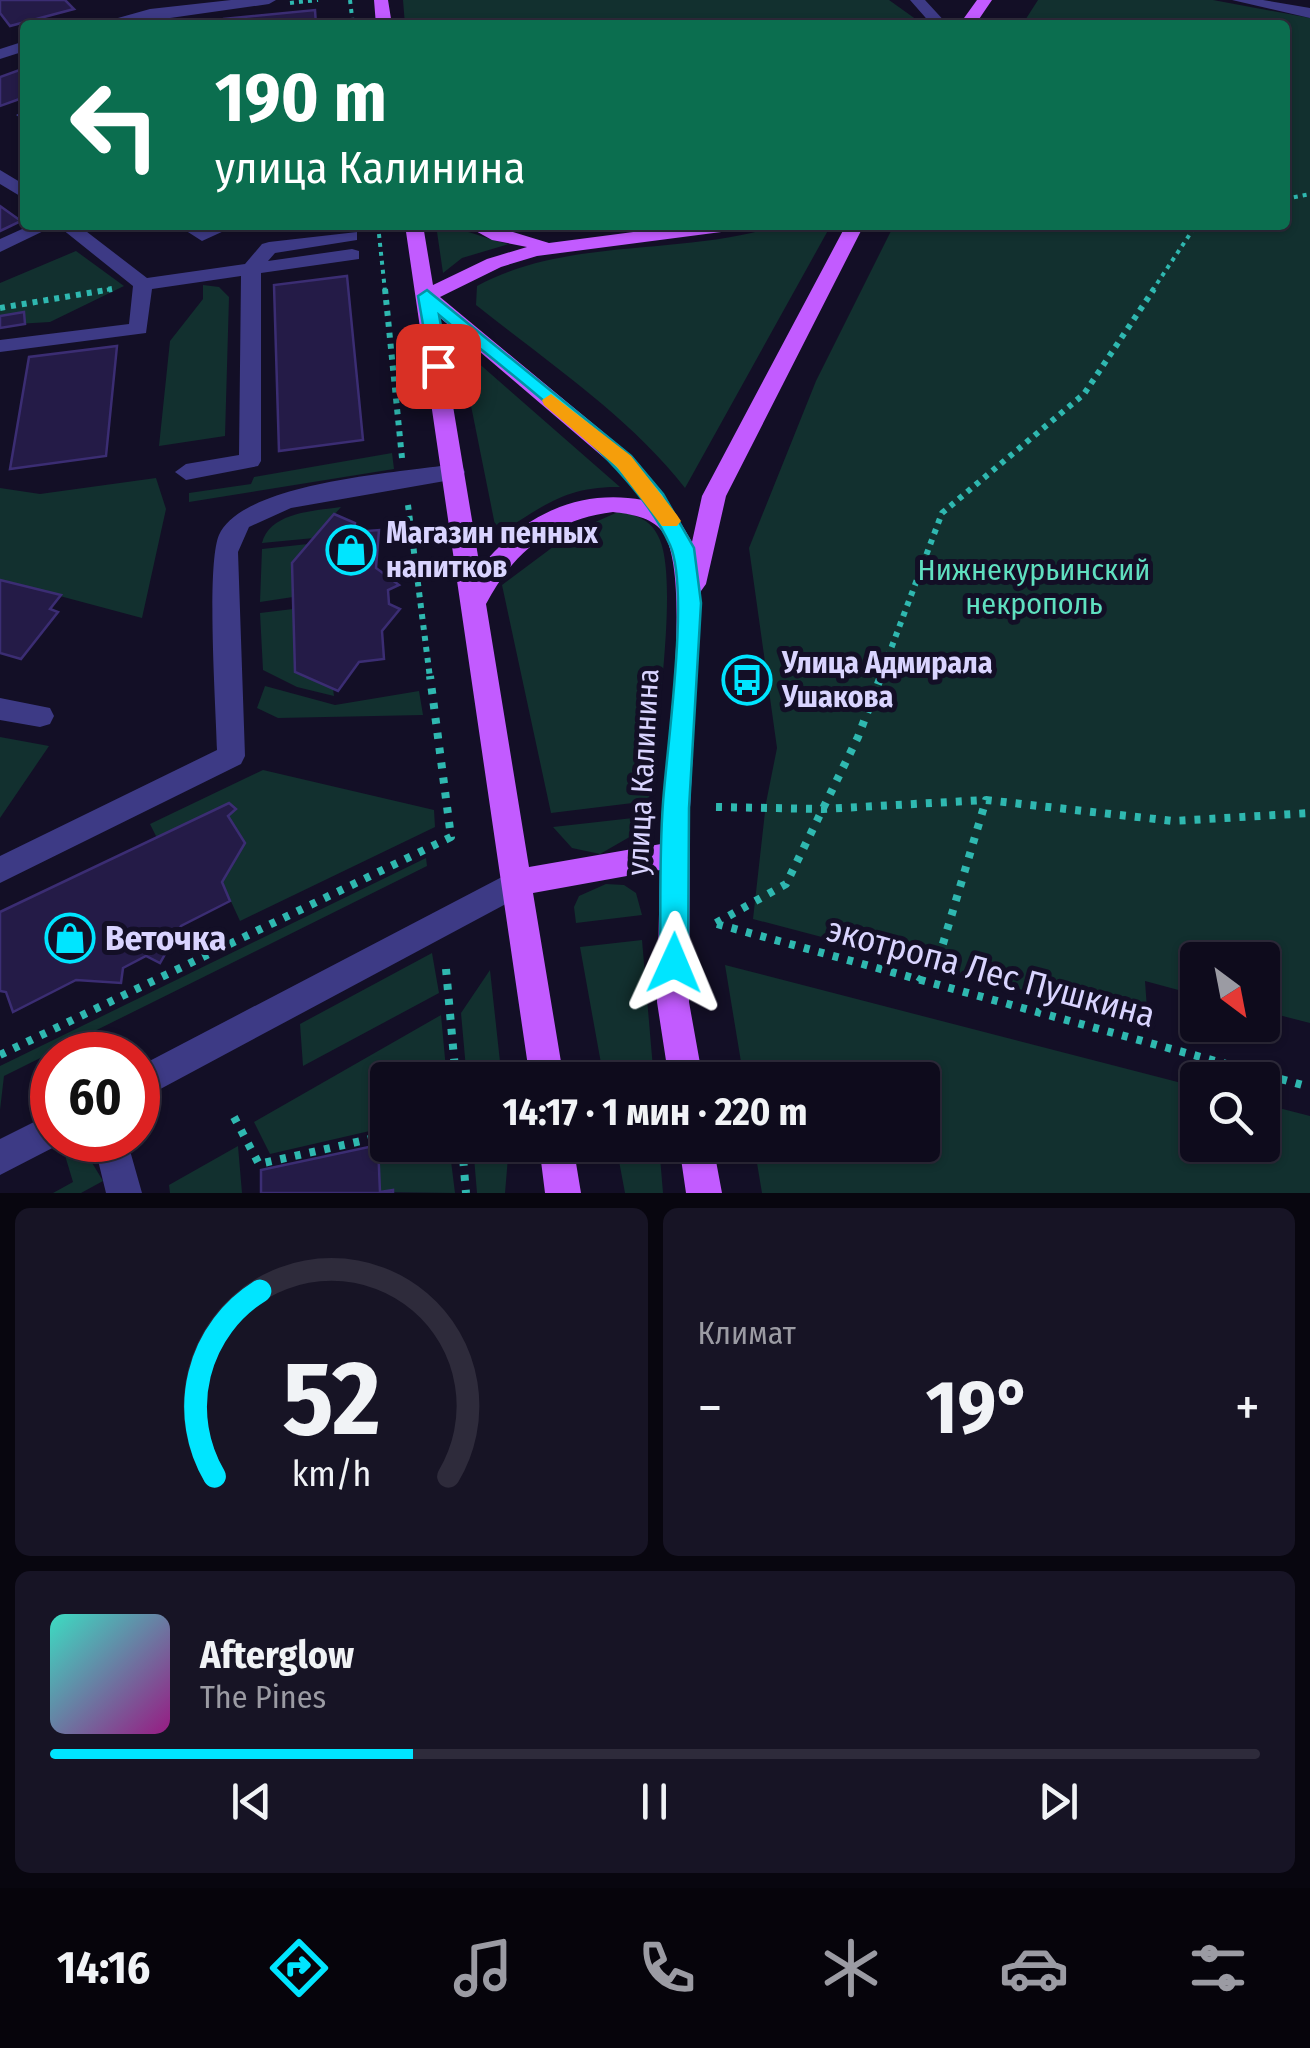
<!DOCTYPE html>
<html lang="ru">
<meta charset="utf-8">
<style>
:root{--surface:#0e0b1c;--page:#171425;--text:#f1f3f6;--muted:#9b9ba3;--line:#2e2b3b;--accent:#00e5ff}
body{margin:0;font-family:"Fira Sans Condensed",sans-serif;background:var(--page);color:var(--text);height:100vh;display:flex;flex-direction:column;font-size:38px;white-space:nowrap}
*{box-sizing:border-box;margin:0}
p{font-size:32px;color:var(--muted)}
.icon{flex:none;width:55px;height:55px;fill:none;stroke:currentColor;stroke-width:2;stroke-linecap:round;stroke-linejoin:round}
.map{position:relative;height:1193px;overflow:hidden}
.side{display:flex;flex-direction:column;gap:15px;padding:15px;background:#08060f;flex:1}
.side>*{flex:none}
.top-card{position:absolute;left:20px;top:20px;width:1270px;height:210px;border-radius:10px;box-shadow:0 2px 8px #0004,0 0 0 2px var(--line);background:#0b6e4f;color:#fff;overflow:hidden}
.needle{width:65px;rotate:148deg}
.fabs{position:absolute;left:1180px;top:942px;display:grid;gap:20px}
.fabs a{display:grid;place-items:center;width:100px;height:100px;border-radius:10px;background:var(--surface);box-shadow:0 2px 8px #0004,0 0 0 2px var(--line);font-size:50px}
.speed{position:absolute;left:30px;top:1032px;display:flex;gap:20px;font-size:50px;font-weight:700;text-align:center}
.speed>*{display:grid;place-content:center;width:130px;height:130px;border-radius:50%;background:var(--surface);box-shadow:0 2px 8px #0004,0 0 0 2px var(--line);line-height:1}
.speed .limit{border:15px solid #d22;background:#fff;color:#111}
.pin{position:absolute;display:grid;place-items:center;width:85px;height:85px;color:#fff;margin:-42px;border-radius:20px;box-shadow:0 5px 15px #0006}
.me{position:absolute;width:110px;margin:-55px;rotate:1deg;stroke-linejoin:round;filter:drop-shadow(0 0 8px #0008)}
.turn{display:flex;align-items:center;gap:35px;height:210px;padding:0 30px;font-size:45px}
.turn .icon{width:130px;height:130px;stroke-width:2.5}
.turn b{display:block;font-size:70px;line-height:85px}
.big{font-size:75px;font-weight:700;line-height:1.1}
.side .tile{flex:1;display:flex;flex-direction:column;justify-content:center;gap:15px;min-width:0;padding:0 35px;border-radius:15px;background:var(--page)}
.side .dial{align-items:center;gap:0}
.dial svg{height:260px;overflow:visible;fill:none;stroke:var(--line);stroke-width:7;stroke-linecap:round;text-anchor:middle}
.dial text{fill:var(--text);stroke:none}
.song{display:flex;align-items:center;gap:30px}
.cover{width:120px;height:120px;border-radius:15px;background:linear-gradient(135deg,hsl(170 70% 55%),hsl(310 70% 35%))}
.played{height:10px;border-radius:5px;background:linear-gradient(90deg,var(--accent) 30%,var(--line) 30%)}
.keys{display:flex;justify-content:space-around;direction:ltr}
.heat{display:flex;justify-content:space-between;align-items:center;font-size:55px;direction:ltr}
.side .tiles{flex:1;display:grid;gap:15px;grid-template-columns:1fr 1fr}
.tile:last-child{grid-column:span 2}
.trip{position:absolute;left:370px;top:1062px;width:570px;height:100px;border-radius:10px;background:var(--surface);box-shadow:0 2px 8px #0004,0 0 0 2px var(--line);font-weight:700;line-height:100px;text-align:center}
.tabs{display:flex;height:160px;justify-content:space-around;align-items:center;background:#06040b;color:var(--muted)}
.tabs .icon{width:70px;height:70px}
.tabs .active{color:var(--accent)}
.tabs b{font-size:45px;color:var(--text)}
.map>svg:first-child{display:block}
.green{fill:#12302f}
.building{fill:#241b47;stroke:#3b2d73;stroke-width:2.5}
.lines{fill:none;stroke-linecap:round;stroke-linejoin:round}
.path-far2{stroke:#2fb8b0;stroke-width:4;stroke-dasharray:4 5;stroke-linecap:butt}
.path-far1{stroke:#2fb8b0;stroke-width:6;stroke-dasharray:5 6;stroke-linecap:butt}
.path{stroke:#2fb8b0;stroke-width:8;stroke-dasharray:6 9;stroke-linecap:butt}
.minor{fill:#3d3a85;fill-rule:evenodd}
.major{fill:#c25bff;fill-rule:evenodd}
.route{fill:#00e5ff;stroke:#0095a6;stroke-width:2.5}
.slow{fill:#f59e0b}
.labels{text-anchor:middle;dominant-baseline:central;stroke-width:10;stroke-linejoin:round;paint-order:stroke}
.poi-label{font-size:30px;font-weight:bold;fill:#d9d4ff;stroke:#130f26;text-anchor:start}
.park-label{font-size:30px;fill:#5fe0c0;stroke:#130f26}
.street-label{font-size:30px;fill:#d9d4ff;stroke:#130f26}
.near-poi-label{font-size:35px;font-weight:bold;fill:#d9d4ff;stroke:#130f26;text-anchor:start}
.near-street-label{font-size:35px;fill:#d9d4ff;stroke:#130f26}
</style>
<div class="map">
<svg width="1310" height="1193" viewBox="0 0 1310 1193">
<rect width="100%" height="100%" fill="#130f26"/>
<path class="green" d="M403 0H889L924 25H405Z
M1038 0H1213L1310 18V1023L1263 1011 1262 960H1198L1197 995 1145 981 1148 1023 753 919 766 803 777 748 749 548 816 381 894 225H1285V25H1022Z
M436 225C456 225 487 240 509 244L462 258 443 273Z
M780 225H831L685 488C629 416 547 362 476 305L477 286C569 236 682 257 780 225Z
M76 251 124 286 50 322 0 325V283Z
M203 285 219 287 229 297 225 436 159 446 170 341 203 299Z
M459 346 620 487C565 486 542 507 497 535Z
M392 453 394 469 189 502V493L251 484 254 477Z
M156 478 166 509 142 618 0 580V488L40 494Z
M341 507 314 538 262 543C270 512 314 511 341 507Z
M618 512C638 515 652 520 660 540 679 587 654 743 649 801L551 813 502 585 573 532Z
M308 544 293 597 260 602 262 549Z
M293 609 296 672 333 689 334 696 297 687 263 670 260 613Z
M265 686 335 705 419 691 423 715 278 718 257 708Z
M0 737 49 746 0 818Z
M263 770 434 810 435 827 240 921 222 882 245 843 228 816 235 809 157 838 150 824Z
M642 817 633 835 600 854 572 848 553 827Z
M426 858 427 866 4 1076 0 1110V1066Z
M606 884 624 885 636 893 642 915 576 923 574 907 579 896Z
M642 940 654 1080H604L580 947Z
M432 953 439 993 303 1066 300 1024Z
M725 965 1197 1087 1198 1145H1262L1263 1104 1310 1116V1193H762L754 1145H922V1080H744Z
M490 970 502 1080H467L461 1013Z
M441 1015 447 1080H388L387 1127 270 1154 254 1122Z
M387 1143 449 1145 455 1193 380 1192 378 1145Z
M473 1145H509L505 1193H477Z
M616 1145H659L663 1193H625Z
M238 1146 242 1193H170L169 1185Z
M85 1151 103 1181 81 1193H53L73 1182 64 1152Z"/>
<path class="building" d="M0 0H65L74 9 10 26 0 13Z
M315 10 316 25H224V19Z
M25 68V97L0 106V77Z
M0 206 21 221 0 231Z
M347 276 363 440 279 451 274 285Z
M24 312 25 324 0 328V316Z
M117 346 106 456 10 469 29 357Z
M334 514 355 523 354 532 379 530 376 568 399 585 388 590 389 604 400 609 382 631 384 659 359 662 338 691 295 672 292 563Z
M0 580 61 595 50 609 58 612 21 659 0 653Z
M229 803 236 809 228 816 245 843 222 882 230 901 181 926 160 963 146 956 123 968 121 983 76 980 13 1012 6 992 0 991V912Z
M378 1145 380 1192 393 1190V1193H261V1170Z"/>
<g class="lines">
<path class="path-far2" d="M350 0 353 25
M290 3 318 0
M1285 199 1310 194
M378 225 385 291
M98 291 112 289
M1152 291 1196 225"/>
<path class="path-far1" d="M385 289 402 458
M0 308 112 289
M408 505 430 678
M880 678 942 513 1084 394 1154 289"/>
<path class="path" d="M716 807 823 809 986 800
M716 923 786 884 858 737 881 676
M717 924 1310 1087
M446 969 456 1080
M919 982 942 947 986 800 1173 821 1310 813
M0 1055 451 837 430 676
M234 1117 259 1164 388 1135
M462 1145 466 1193"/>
<path class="minor" d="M231 0H276L269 4 121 25H93L150 9Z
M910 0H925L948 25H932Z
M1232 0H1263L1310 8V18Z
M25 41V51L0 59V49Z
M25 110V121L16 115Z
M0 170 25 185V199L0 184Z
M31 225H56L0 252V239Z
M57 225H78L147 278 245 264 262 244 269 242 357 232V240L275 253 268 261 352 249 359 251V259L261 273V461L258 466 186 480 175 472 186 464 239 455 241 276 152 289 146 333 0 352V340L129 324 133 286Z
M177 225H237L202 241Z
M454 464 462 466 465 472 462 478 291 508 249 527 238 552 245 756 241 764 0 883V856L217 750C216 708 206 565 219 535 243 482 399 473 454 464Z
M0 698 50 708 54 716 50 724 40 727 0 720Z
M517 869 528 872 532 882 528 892 138 1101V1067Z
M52 1113V1140L64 1142 0 1175V1139Z
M93 1140H127L142 1193H106Z"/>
<path class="major" d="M374 0H388L392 25H376Z
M977 0H992L975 25H959Z
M405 225H423L433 285 487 259 527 247 492 240 465 225H490L549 243 687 225H738L729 231 537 256 501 267 440 297 632 456 663 493 692 542 702 496 846 225H864L726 496 706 584 701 591 690 807 689 1002 703 1080H669L657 1002 660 870 533 893 564 1080H530ZM438 316 616 468 643 500C576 488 521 517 480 568ZM613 512C630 514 651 517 662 531 695 575 662 781 661 844L529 867 486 604C513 552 554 519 613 512Z
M539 1145H573L581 1193H545Z
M679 1145H713L722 1193H686Z"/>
</g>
<path class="route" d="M427 290 631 456 663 494 694 548 701 603 689 808 688 963 684 972 674 976 664 972 660 963C661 910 659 856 663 803 667 746 690 590 670 545 632 460 511 376 439 315L448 366 445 371H431L418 296Z"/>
<path class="slow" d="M551 394 631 456 677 515 681 521 677 526H662L617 467 544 405 542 400Z"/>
<defs>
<g id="shop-ring" transform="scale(2.5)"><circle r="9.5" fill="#130f26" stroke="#00e5ff" stroke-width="1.5"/><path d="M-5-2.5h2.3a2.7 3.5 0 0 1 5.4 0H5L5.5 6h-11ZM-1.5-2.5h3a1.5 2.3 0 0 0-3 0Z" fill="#00e5ff"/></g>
<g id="bus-ring" transform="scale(2.5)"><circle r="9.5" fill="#130f26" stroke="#00e5ff" stroke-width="1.5"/><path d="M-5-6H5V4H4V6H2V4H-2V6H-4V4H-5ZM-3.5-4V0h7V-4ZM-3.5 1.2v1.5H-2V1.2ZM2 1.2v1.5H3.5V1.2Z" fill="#00e5ff"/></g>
</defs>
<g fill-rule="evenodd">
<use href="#shop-ring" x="351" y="550"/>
<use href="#bus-ring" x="747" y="680"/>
<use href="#shop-ring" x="70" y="938"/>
</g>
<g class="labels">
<g class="poi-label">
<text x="386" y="533">Магазин пенных<tspan x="386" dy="34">напитков</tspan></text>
<text x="782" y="663">Улица Адмирала<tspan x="782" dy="34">Ушакова</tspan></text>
</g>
<g class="park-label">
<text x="1034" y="570">Нижнекурьинский<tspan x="1034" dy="34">некрополь</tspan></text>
</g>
<g class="street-label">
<text transform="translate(643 772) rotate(-87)">улица Калинина</text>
</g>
<g class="near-poi-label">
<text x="105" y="938">Веточка</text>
</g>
<g class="near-street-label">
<text transform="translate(991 972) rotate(15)">экотропа Лес Пушкина</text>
</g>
</g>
</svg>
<div class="fabs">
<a><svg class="needle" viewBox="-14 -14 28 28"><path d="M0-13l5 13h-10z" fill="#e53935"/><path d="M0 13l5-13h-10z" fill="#9b9ba3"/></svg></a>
<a><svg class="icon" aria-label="search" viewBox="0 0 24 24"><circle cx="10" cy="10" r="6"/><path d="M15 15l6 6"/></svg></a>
</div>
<div class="speed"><div class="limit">60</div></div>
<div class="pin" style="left:438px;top:366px;background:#d93025"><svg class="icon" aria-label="arrive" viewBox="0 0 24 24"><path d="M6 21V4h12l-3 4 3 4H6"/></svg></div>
<svg class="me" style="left:674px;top:963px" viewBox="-20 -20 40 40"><path d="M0-17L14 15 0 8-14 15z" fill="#00e5ff" stroke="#fff" stroke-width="4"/></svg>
<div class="trip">14:17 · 1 мин · 220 m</div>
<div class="top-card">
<div class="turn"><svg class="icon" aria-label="left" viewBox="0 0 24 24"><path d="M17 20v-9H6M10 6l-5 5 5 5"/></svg><div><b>190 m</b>улица Калинина</div></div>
</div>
</div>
<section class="side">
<div class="tiles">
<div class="tile dial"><svg viewBox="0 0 100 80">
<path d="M14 69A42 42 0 1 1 86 69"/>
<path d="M14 69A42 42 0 0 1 28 12" stroke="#00e5ff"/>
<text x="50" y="56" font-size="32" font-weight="700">52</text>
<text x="50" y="72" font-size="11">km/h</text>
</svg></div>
<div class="tile"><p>Климат</p>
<div class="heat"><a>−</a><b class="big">19°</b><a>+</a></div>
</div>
<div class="tile">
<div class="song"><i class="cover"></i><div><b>Afterglow</b><p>The Pines</p></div></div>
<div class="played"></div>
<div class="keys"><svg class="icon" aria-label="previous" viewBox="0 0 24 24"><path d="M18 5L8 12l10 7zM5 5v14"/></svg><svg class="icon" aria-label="pause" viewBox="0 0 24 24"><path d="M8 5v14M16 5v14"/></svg><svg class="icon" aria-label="next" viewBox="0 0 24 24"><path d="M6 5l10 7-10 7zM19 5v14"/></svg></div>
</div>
</div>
</section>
<nav class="tabs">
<b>14:16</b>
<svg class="icon active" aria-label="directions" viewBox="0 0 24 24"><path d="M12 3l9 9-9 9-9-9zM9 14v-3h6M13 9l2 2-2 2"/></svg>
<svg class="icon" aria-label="music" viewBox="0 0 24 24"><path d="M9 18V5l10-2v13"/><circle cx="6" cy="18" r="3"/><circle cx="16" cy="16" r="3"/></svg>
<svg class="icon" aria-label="phone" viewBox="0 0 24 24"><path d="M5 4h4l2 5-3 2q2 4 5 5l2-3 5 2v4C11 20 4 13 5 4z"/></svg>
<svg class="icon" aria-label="climate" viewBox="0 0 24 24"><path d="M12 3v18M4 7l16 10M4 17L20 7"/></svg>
<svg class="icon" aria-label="car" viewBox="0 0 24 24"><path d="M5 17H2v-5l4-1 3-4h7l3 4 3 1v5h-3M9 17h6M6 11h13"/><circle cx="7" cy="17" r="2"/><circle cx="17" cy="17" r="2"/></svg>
<svg class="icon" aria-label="filters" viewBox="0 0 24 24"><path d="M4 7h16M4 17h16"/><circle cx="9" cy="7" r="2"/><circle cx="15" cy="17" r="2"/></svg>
</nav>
